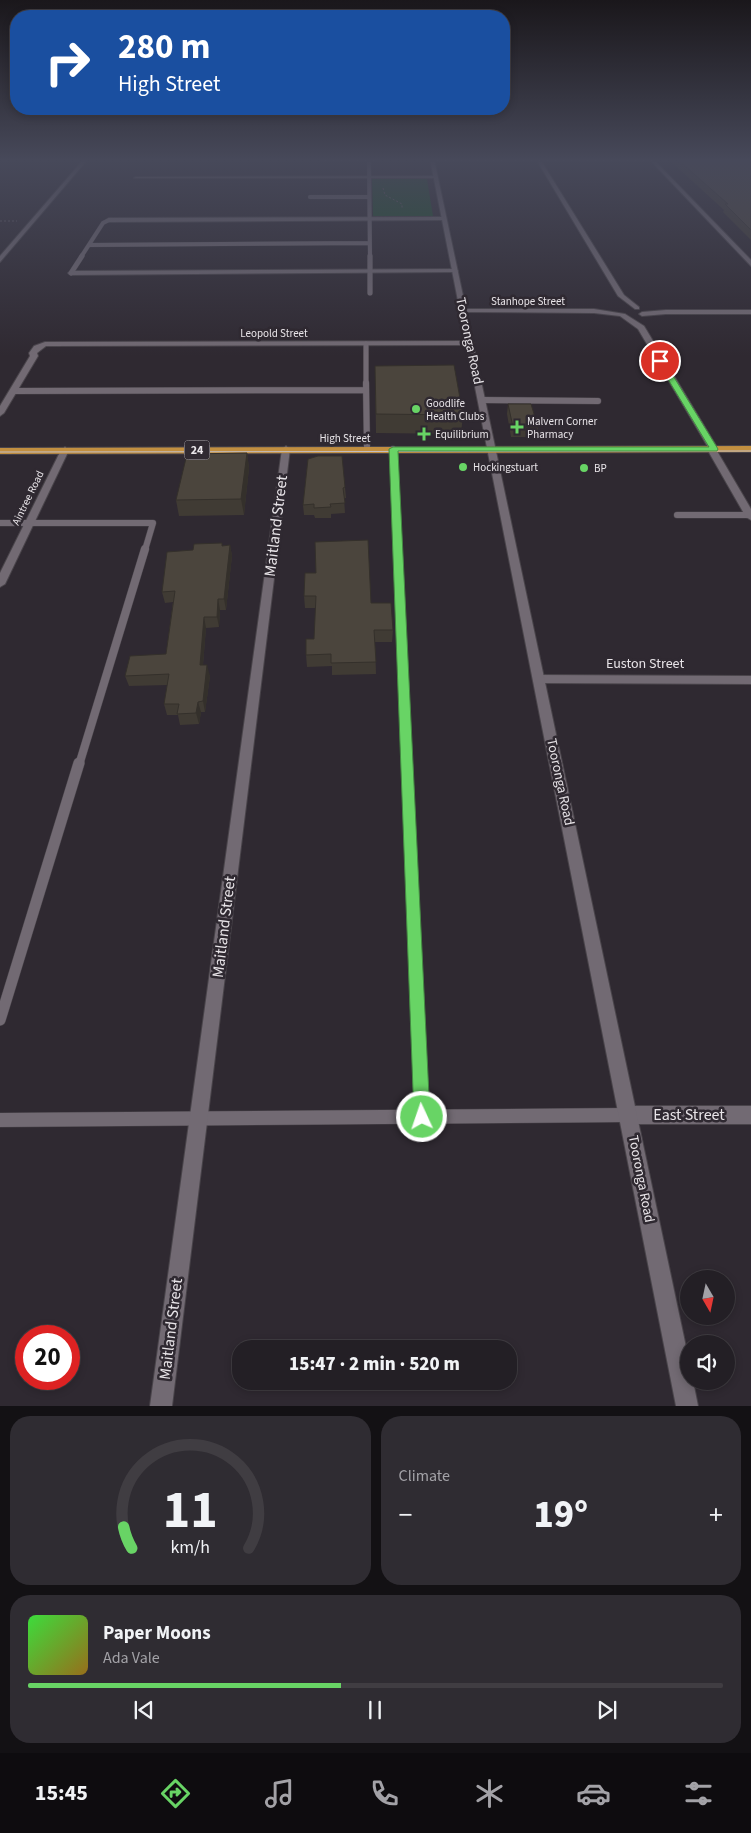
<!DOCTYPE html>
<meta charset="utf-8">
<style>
:root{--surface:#231f25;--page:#2f2c32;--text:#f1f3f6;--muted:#a3a2a7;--line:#403d42;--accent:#68d465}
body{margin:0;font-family:"Source Sans 3",sans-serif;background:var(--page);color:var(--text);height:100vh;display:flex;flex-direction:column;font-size:19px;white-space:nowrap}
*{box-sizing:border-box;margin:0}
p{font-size:16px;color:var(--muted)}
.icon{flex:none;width:28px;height:28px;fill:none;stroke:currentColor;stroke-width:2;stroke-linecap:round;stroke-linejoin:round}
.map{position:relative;height:1406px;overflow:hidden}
.details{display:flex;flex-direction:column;gap:10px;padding:10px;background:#131114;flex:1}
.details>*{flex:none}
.top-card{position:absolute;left:10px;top:10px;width:500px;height:105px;border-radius:20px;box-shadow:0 2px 8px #0003,0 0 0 1px var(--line);background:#1a4fa0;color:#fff;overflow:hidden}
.needle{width:32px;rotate:171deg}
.controls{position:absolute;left:680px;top:1270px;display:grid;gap:10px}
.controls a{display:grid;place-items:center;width:55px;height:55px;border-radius:50%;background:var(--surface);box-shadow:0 2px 8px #0003,0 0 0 1px var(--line);font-size:25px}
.speed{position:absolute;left:15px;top:1325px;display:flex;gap:10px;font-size:25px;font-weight:700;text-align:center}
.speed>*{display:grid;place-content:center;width:65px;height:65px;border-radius:50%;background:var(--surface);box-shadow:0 2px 8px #0003,0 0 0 1px var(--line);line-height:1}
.speed .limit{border:8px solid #d22;background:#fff;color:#111}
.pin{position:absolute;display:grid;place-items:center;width:42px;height:42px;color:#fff;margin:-21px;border:2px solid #fff;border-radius:50%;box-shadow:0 1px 5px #0007}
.me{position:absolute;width:55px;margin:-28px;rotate:357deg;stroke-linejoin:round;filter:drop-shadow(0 0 4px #0008)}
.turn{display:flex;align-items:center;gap:18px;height:105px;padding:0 25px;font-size:22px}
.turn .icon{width:65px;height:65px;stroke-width:2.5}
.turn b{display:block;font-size:35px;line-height:42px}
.big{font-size:38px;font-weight:800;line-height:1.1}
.details .tile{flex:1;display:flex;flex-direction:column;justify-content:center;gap:8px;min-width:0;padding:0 18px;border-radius:20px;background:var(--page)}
.details .dial{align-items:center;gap:0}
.dial svg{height:130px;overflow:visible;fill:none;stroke:var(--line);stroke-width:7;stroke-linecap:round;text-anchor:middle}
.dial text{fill:var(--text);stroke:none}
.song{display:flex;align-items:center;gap:15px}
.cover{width:60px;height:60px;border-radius:8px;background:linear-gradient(135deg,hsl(120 70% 55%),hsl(40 70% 35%))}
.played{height:5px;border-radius:2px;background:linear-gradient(90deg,var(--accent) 45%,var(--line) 45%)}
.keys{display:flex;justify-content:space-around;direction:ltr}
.heat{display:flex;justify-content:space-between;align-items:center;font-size:28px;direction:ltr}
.details .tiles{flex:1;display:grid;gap:10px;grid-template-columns:1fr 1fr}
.tile:last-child{grid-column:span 2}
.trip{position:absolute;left:232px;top:1340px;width:285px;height:50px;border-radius:20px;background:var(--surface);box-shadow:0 2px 8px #0003,0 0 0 1px var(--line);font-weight:800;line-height:50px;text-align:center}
.tabs{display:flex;height:80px;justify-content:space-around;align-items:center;background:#0e0c0f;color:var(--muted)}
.tabs .icon{width:35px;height:35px}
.tabs .on{color:var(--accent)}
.tabs b{font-size:22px;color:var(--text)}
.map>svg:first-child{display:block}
.green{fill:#185028}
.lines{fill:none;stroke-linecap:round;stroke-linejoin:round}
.lane-far5-casing{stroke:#49444a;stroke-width:4.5}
.lane-far4-casing{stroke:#49444a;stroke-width:5.5}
.lane-far3-casing{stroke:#49444a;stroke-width:7}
.lane-far2-casing{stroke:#49444a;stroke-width:9}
.lane-far1-casing{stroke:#49444a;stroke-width:12}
.lane-casing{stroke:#49444a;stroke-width:15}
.street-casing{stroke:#49444a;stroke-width:2}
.secondary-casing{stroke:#49444a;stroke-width:2}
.primary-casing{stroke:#49444a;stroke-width:2}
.path{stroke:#676168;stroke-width:1;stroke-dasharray:2 2;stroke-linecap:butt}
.lane-far5{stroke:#726a73;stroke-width:4}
.lane-far4{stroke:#726a73;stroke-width:5}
.lane-far3{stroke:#726a73;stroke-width:6}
.lane-far2{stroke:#726a73;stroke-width:8}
.lane-far1{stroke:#726a73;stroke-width:11}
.lane{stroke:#726a73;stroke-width:14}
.street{fill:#726a73;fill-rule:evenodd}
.secondary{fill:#726a73;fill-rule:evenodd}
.primary{fill:#c28f40;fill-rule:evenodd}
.tram{stroke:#c2bec3;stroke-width:1}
.wall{fill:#403b34}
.shaded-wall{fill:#34302b}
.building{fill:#4b453d;stroke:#34302b}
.route{fill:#68d465;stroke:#448a42}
.poi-dot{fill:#68d465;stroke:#2f2931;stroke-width:2}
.labels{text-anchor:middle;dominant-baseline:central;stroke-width:5;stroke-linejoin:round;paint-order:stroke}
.far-street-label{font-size:11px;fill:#e8e4e8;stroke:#2f2931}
.far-poi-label{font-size:11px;fill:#e8e4e8;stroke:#2f2931;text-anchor:start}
.shield{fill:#2f2931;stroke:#b0acb1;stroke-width:1}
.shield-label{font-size:12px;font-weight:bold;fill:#e8e4e8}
.street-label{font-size:14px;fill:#e8e4e8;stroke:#2f2931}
.near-street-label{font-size:16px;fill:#e8e4e8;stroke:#2f2931}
</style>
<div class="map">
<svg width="751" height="1406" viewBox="0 0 751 1406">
<rect width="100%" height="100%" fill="#2f2931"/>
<path class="green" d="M372 179H427L433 216H373Z"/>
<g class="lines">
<g class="lane-far5-casing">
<path id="lane-far5" d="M432 159H486
M486 159 652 160
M321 160 376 159
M369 160 370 257
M310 197H369
M89 245 369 243
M81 257 103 223 109 220"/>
</g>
<g class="lane-far4-casing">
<path id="lane-far4" d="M370 256V293
M71 273 82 256
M366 344V385"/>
</g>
<g class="lane-far3-casing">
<path id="lane-far3" d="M366 383 367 449
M14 391 366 390
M482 400 598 401
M393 449 397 550
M677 515H750
M0 523H153L145 550"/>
</g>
<g class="lane-far2-casing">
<path id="lane-far2" d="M397 549 407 765
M79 765 145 549"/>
</g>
<g class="lane-far1-casing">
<path id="lane-far1" d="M407 763 419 1044
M0 1020 79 763"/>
</g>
<g class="lane-casing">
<path id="lane" d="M419 1042 422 1117
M0 1120 628 1115"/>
</g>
<g class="street-casing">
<path id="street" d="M84 159H88L0 262V256Z
M536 159H540L624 295 639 307V309H635L618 296Z
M649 159H653L751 260V266Z
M435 176 437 178H134L136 177Z
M444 217 446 220 109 222 106 220 109 218Z
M455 269 458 271 457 272 71 275 68 273 71 271Z
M463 309H594L625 314 644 326 718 449 717 451 751 509V520L746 517 707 449 708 447 638 329 620 316 594 313 461 312V310Z
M666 310H751V314H666L642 316 639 314 642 312Z
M470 341 474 343 473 345 46 346 37 353 38 356 4 413 0 416V406L30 356 29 353 34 346 45 342Z
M286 446 290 449 172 1406H150L282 449Z
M65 447 69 450 5 584 0 587V573L61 450Z
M539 675 751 676V684L539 683 533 679Z
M628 1106H751V1124H628L621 1122 619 1115 621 1108Z"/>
</g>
<g class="secondary-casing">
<path id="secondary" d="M430 159H434L689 1361V1381H693L698 1406H676Z"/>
</g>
<g class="primary-casing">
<path id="primary" d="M751 446V452L0 454V448Z"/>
</g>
<path class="path" d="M383 188 385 195 402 204V209
M0 221H17"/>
<use href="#lane-far5" class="lane-far5"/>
<use href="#lane-far4" class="lane-far4"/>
<use href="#lane-far3" class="lane-far3"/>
<use href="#lane-far2" class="lane-far2"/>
<use href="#lane-far1" class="lane-far1"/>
<use href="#lane" class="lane"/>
<use href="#street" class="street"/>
<use href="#secondary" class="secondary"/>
<use href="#primary" class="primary"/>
<path class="tram" d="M0 452 751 451"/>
</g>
<path class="wall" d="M668 159H751V240L723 212 724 210Z
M375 366 463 415 461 434 376 433Z
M508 404 538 427 537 437H511L507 414Z
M247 453 249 468 244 515 179 516 176 500Z
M308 459 345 487 346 498H344L345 513 331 514V518H315L314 515H304L303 505Z
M230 545 232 556 226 610H220L219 627 206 628 203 665 210 676 205 712H201L199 724 180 725 178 715H167L164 704 168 685 129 686 125 676 166 654 173 602 165 603 162 592 193 550Z
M305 573 371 603 393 630 392 642H375L376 674 332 675V666L307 667 306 655 314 639 316 608H305L304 596Z"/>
<path class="shaded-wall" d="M247 453 249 468 244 515 241 499Z
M230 545 232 556 226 610 224 599Z
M218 599 220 610 219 627 217 617Z
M204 617 206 628 202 676 200 665Z
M207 665 210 676 205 712 203 701Z
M198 702 201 712 199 724 196 713Z"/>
<path class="building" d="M677 159H751V230L725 204H728Z
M454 365 463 415 376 414 375 366Z
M508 404H531L538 427H513Z
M247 453 241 499 176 500 187 454Z
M318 456H342L345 487 343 488 345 503 330 504 331 507 314 508V504L303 505 308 459Z
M368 540 371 603H391L393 630H374L376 662 331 663V654L306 655V639H314L316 596H304L305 573H316L315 542Z
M222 543V546L230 545 224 599H218L217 617H204L200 665H207L203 701 198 702 196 713 177 714 179 704H164L169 674 125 676 130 656 166 654 175 591 162 592 167 552 193 550 194 544Z"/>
<linearGradient id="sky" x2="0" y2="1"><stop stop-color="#1a171b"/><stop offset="0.45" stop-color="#47495a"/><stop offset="1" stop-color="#47495a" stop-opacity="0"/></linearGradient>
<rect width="751" height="356" fill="url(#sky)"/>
<path class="route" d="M658 359 664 361 718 449 717 451H398L430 1117 428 1123 422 1125 416 1123 414 1117 389 449 393 447H709L657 361Z"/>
<g class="poi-dot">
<circle cx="416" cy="409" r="5"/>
<path d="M514.5 419.5h5v5h5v5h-5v5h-5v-5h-5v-5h5z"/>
<path d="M421.5 426.5h5v5h5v5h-5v5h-5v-5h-5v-5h5z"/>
<circle cx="463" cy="467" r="5"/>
<circle cx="584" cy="468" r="5"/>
</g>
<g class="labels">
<g class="far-street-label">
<text x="528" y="301">Stanhope Street</text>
<text x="274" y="333">Leopold Street</text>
<text x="345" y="438">High Street</text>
<text transform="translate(28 498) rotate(-64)">Aintree Road</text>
</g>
<g class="far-poi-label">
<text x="426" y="403">Goodlife<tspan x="426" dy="13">Health Clubs</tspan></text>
<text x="527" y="421">Malvern Corner<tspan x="527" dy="13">Pharmacy</tspan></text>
<text x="435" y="434">Equilibrium</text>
<text x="473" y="467">Hockingstuart</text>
<text x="594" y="468">BP</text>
</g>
<rect class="shield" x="184.5" y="440.5" width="25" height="19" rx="4"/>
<g class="shield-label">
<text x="197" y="450">24</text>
</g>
<g class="street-label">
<text transform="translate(469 341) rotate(78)">Tooronga Road</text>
<text x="645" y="664">Euston Street</text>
<text transform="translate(560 782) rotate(78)">Tooronga Road</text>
<text transform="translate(641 1179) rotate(79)">Tooronga Road</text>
</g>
<g class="near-street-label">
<text transform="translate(276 526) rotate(-83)">Maitland Street</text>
<text transform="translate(224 927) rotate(-83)">Maitland Street</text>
<text x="689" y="1115">East Street</text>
<text transform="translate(171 1329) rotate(-83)">Maitland Street</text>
</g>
</g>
</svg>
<div class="controls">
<a><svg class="needle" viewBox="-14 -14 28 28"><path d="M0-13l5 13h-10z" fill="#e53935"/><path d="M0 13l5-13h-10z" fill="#a3a2a7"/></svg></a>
<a><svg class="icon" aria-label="sound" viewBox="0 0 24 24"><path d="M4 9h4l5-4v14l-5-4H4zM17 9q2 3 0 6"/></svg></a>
</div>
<div class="speed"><div class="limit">20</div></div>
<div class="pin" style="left:660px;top:361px;background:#d93025"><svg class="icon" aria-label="arrive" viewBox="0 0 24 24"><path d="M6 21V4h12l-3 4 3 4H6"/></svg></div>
<svg class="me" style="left:422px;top:1117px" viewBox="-20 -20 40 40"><circle r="17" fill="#68d465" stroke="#fff" stroke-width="3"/><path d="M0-11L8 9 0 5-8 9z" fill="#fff"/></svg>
<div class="trip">15:47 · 2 min · 520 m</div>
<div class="top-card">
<div class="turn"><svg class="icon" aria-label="right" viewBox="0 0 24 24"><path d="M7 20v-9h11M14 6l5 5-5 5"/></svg><div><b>280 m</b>High Street</div></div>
</div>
</div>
<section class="details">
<div class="tiles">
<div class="tile dial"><svg viewBox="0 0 100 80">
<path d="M14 69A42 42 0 1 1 86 69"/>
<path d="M14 69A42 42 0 0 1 9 56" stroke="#68d465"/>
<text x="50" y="56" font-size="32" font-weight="700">11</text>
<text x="50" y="72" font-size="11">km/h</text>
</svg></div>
<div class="tile"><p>Climate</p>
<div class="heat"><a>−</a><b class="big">19°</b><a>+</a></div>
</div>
<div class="tile">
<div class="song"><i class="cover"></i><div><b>Paper Moons</b><p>Ada Vale</p></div></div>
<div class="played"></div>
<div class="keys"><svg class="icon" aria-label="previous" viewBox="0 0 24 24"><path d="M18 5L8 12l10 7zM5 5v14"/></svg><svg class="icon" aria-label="pause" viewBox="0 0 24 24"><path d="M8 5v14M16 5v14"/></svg><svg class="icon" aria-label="next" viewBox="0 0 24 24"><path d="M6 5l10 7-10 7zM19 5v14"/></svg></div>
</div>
</div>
</section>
<nav class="tabs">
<b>15:45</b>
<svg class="icon on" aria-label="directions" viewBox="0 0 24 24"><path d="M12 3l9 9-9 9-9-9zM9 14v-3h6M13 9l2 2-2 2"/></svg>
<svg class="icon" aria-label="music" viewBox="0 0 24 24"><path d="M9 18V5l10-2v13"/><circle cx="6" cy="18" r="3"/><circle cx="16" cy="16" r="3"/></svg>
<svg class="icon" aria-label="phone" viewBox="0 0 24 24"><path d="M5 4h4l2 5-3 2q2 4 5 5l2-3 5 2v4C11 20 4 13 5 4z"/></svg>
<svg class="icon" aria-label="climate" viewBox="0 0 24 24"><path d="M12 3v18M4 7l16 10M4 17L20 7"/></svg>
<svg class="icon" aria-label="car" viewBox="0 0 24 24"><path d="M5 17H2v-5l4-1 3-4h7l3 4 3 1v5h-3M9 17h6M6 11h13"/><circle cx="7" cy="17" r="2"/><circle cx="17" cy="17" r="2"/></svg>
<svg class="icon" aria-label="filters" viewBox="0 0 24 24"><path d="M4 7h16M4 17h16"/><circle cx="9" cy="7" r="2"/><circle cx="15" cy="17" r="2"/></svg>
</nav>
